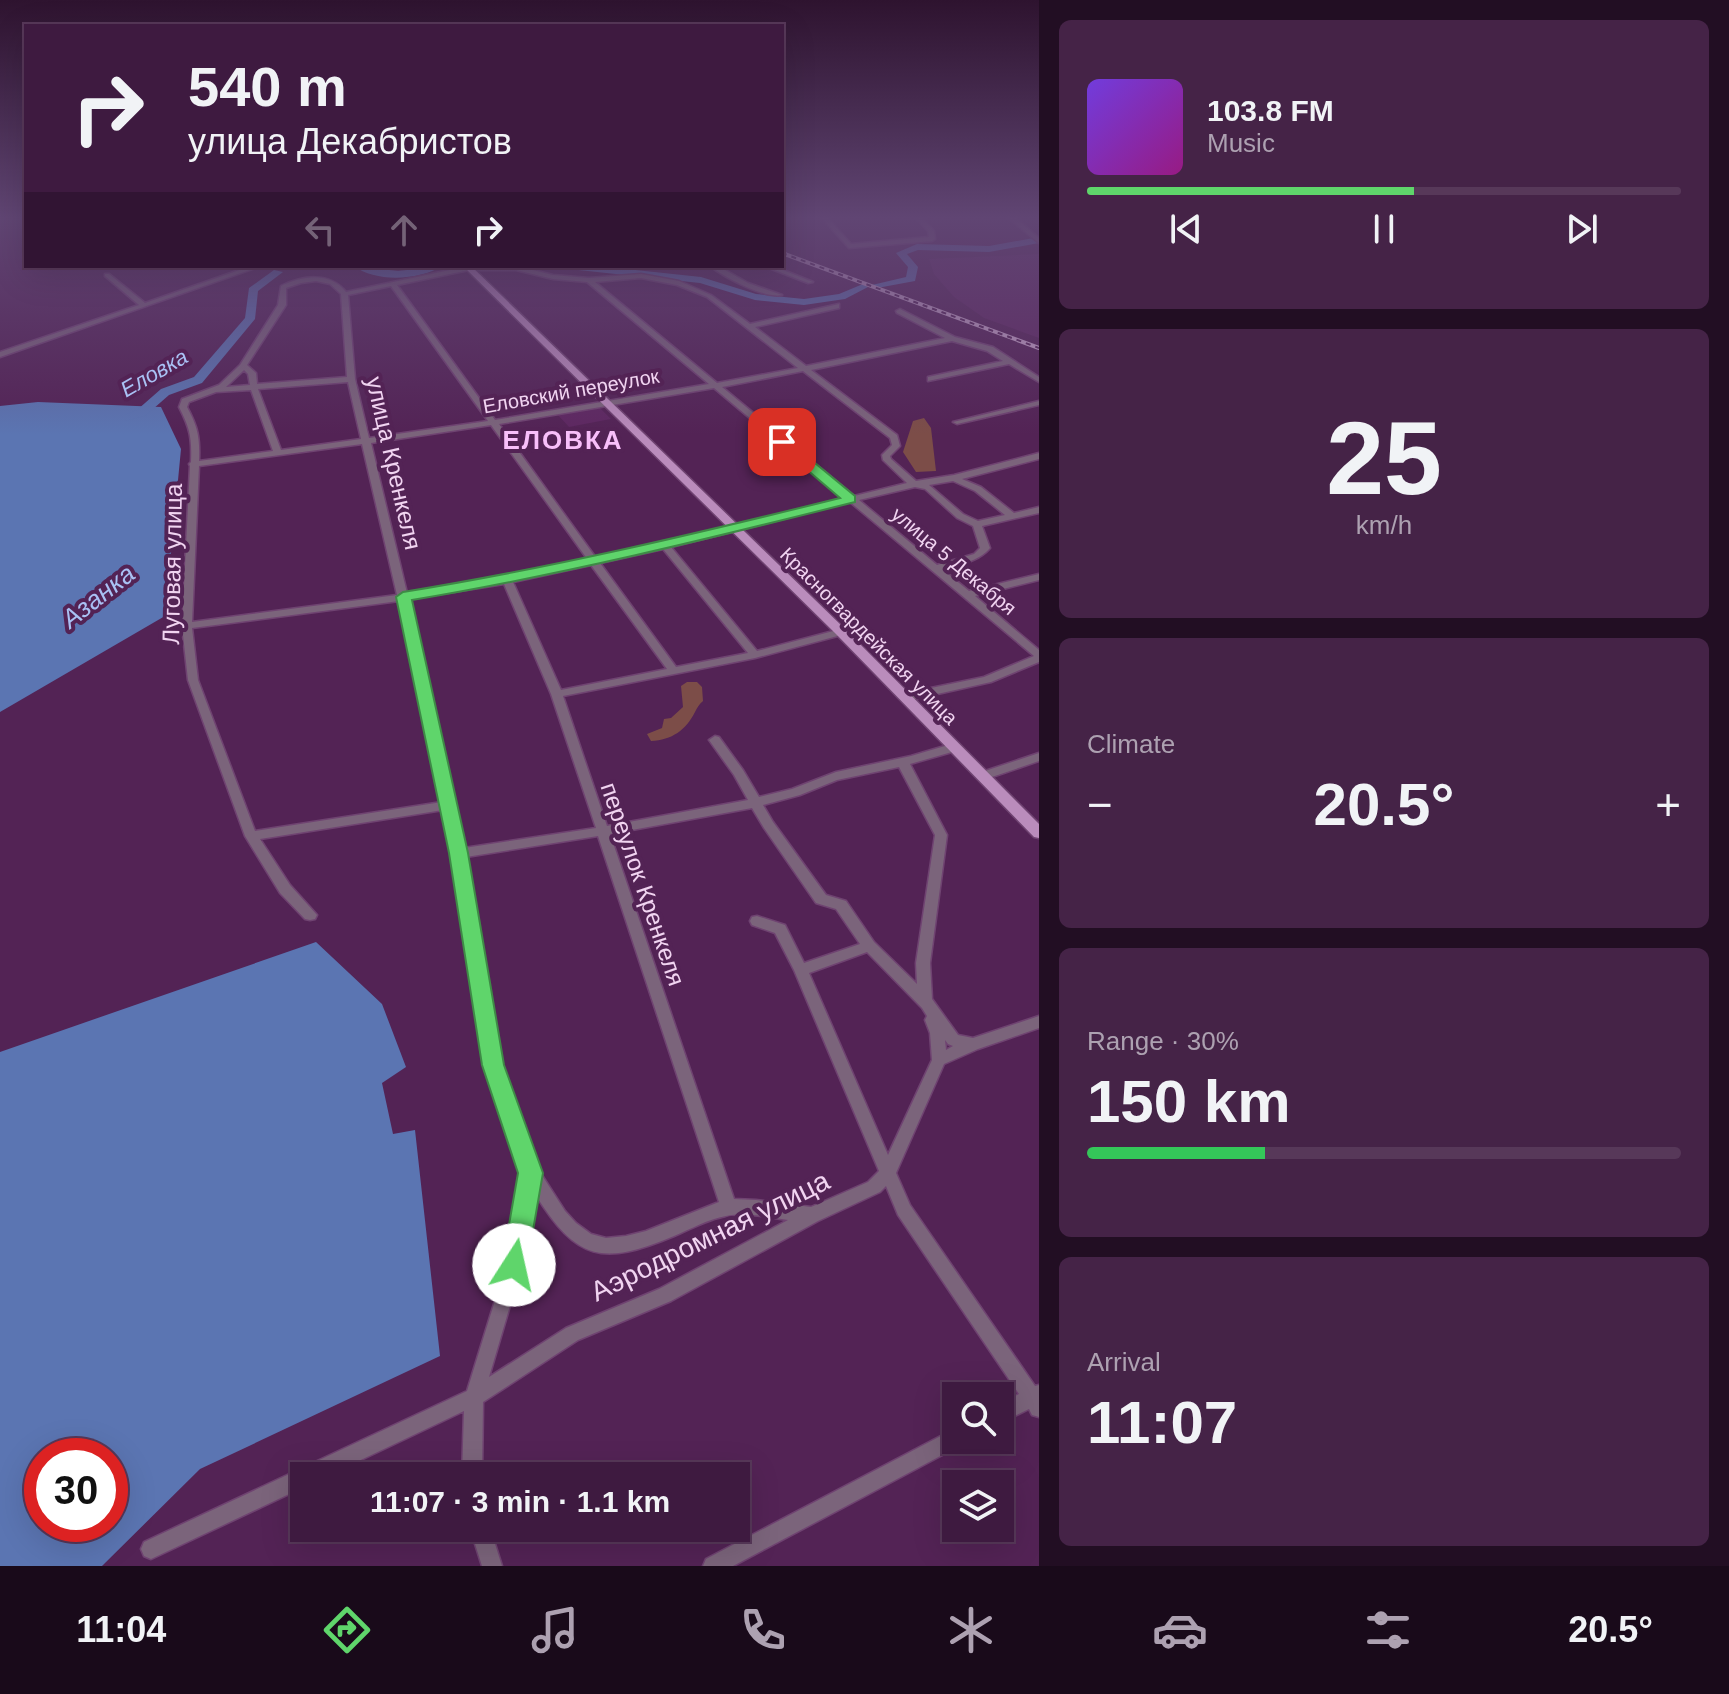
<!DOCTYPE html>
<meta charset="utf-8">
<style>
:root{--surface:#3e1a40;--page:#452347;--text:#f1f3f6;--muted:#ada1b1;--line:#573859;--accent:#5fd56b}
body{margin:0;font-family:Helvetica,sans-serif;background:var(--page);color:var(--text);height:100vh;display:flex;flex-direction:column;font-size:30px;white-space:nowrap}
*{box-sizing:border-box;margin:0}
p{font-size:26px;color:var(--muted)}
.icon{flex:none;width:44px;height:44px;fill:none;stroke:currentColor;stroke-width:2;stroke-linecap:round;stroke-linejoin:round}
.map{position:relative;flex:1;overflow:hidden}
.side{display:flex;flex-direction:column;gap:20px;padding:20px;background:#220e23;width:690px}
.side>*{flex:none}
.guide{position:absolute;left:24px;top:24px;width:760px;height:244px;border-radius:0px;box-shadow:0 8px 32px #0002,0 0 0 2px var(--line);background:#3e1a40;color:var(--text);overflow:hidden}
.controls{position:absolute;left:942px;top:1382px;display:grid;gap:16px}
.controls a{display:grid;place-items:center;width:72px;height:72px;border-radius:0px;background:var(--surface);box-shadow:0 8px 32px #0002,0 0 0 2px var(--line);font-size:40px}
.speed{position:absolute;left:24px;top:1438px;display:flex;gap:16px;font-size:40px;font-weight:700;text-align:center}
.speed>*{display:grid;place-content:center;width:104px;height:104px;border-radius:50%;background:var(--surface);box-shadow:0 8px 32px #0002,0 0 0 2px var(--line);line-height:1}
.speed .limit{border:12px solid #d22;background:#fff;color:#111}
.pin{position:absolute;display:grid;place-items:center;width:68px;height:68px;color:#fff;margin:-34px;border-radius:16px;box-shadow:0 4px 12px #0006}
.me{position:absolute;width:88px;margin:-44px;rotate:10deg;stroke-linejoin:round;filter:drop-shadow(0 0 6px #0008)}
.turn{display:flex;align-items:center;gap:28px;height:168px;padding:0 32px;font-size:36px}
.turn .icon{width:104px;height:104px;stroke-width:2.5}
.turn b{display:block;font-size:56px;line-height:68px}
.lanes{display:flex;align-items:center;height:76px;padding:0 32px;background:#0003;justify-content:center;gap:40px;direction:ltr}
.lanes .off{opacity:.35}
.big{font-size:60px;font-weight:600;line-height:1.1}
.side .widget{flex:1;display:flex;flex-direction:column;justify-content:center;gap:12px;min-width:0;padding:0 28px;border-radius:12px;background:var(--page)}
.side .dial{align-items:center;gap:0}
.dial b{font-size:104px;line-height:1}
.song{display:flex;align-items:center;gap:24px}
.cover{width:96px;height:96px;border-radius:12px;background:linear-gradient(135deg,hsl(260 70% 55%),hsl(310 70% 35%))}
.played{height:8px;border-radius:4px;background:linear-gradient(90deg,var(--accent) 55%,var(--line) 55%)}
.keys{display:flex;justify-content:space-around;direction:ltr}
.heat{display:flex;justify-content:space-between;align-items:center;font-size:44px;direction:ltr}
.charge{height:12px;border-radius:6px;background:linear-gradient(90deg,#34c759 30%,var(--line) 0)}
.trip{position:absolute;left:290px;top:1462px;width:460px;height:80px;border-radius:0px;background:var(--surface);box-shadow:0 8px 32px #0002,0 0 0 2px var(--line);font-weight:600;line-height:80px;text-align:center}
.menu{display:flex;height:128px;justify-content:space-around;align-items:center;background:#190a1a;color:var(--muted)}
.menu .icon{width:56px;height:56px}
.menu .selected{color:var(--accent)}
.menu b{font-size:36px;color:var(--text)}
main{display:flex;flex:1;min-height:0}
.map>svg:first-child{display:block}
.built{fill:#5e2861}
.green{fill:#7c4d48}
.water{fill:#5b75b2;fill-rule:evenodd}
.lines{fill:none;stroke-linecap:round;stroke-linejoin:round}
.river{fill:#5b75b2;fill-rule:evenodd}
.minor-casing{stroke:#6f4371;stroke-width:3}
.major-casing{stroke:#6f4371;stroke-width:3}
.minor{fill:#7b647b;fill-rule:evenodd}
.major{fill:#ba8cbc;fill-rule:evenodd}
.rail-casing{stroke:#c8a6c9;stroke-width:4}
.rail{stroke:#532355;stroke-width:2;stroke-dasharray:5;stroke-linecap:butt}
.route{fill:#5fd56b;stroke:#3e8a46;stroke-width:2}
.labels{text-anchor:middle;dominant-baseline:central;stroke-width:8;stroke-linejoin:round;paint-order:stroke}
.far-street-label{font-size:20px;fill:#f1d4f1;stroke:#532355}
.far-water-label{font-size:22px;font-style:italic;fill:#a9c1f4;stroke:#532355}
.street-label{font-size:24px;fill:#f1d4f1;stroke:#532355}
.far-district-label{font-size:26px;font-weight:bold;letter-spacing:2px;fill:#f8bffa;stroke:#532355}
.water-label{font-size:26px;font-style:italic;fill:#a9c1f4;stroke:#532355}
.near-street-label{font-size:28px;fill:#f1d4f1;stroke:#532355}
</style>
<main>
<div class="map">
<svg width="1039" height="1566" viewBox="0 0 1039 1566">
<rect width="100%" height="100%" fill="#532355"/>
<path class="built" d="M1039 254V338L984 318 954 297 934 274 929 259Z
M598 406 611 419 569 427 557 414Z"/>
<path class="green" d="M924 418 931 428 936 471 916 472 903 452 913 421Z
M687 682H697L702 687 703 701C699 704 697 708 695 712 686 730 672 740 651 741L647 734 662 728 664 719 671 718 683 707 681 686Z"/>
<path class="water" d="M38 402 161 407 181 449 165 616 0 712V406Z
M316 942 382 1004 406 1067 382 1083 393 1134 415 1130 440 1356 200 1469 102 1566H0V1052ZM110 1456V1524H42V1456Z"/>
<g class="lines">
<path class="river" d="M1039 237V243L989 252 918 250 907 254 918 267 915 281 877 288 872 285 906 277 908 267 896 253 917 244 989 246Z
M354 266 398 271 442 266C420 280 376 283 354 266Z
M564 266H598L701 277 756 294 804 299 839 294 863 284 868 287 845 299 804 305 755 300 700 283 569 269Z
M274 270 283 272 258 291 255 319 202 383 169 395 145 416 125 421V415L137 410 161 389 194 377 245 318 249 288Z"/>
<g class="minor-casing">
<path id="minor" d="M820 216H826L851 244 929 237 928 231 914 216H921L934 231 935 239 932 241 849 248Z
M1006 216H1013L1039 238V243Z
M251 266H261L0 357V352L139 305 105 276V274H109L145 303Z
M469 266H516L553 275 589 278 641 274 679 281 711 295 750 324 839 304V308L755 327 806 366 945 338 897 313 896 311 900 309 955 337 993 347 1039 377V382L1009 364 928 381V377L1003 361 987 351 952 341 811 370 897 435 900 446 890 456 891 459 916 481 954 475 1039 453V459L962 479 981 487 1014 513 1039 507V513L982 526 990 548C978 562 960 564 943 570L969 591 1039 574V580L975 596 1039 650V662L991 682 906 701 902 700 900 697 902 694 984 677 1034 656 850 502 671 547 757 651 841 629 846 632 845 634 755 658 563 696 607 826 748 800 734 775 709 740 715 736 719 737 743 770 759 797 792 789 836 772 911 756 955 743 959 744 961 747 959 750 910 764 947 835 930 963 932 999 958 1035 973 1038 1039 1016V1028L978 1049 944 1064 896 1173 910 1205 1035 1386 1039 1385V1417L1032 1415 1029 1409 1000 1423V1404L1019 1394 898 1215 886 1186 880 1192 818 1221 671 1301 578 1340 483 1402 482 1476H462L464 1411 327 1476H304V1487L151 1559 144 1556 141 1549 144 1542 467 1391 506 1265 523 1173 486 1065 453 853 443 810 260 839 290 885 317 915 315 919 310 920 305 919 280 893 245 836 188 680 182 626 190 466 189 464 191 462C192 438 190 428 179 407L182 399 219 385 240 365 278 305 281 286C302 276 329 271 346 292ZM469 270H516L553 279 587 282 709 384 495 420 397 285ZM641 278 677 285 707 297 798 368 717 383 595 282ZM316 281 330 284 341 294 347 377 257 384 256 373 247 365 286 305V288L301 283ZM391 286 488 421 369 438 355 379 348 295ZM244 370 248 374 250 385 226 387ZM803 371 890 438 892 445 882 455 883 460 907 483 854 496 722 387ZM348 382 361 439 281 450 258 389ZM714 388 845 498 665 543 596 558 499 424ZM251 390 273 451 199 461C200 438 198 427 187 407L189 402 216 392ZM491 425 588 560 507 577 407 593 371 443ZM362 444 397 595 192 622 199 466ZM953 481 975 491 1005 515 978 521 963 514 929 485ZM915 487 925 489 957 518 973 526 980 548 974 554 937 565 859 500ZM663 549 748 653 676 667 600 563ZM591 565 667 669 561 690 513 582ZM504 584 551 694 596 828 464 848 409 599ZM399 601 442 802 255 831 198 680 192 628ZM899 767 935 835 916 963 917 984 874 942 846 901 826 895 773 822 763 805 800 795 837 780ZM752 808 764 828 816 903 836 909 860 944 804 963 785 925 757 916 752 917 750 921 752 925 775 933 794 970 879 1171 868 1182 811 1207 756 1200 734 1199 610 834ZM598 836 719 1202 646 1231 626 1236 606 1238 591 1234 576 1223 565 1211 538 1169 500 1065 466 857ZM867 952 922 1008 927 1016 925 1020 930 1033 932 1060 888 1155 809 973ZM945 1040 948 1044 953 1046 946 1050ZM535 1194C577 1261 602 1266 674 1236 691 1229 708 1219 726 1216 746 1212 768 1217 788 1220L659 1289 566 1328 489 1377 522 1265Z
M710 266H718L748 283 782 295C765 299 724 277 710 266Z
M764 266H773L813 282 808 283Z
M1039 401V405L957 424 953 422Z
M1039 753V761L983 780 977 776 979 773Z
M956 1428V1440H964L963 1444 733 1566H703L706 1559Z
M470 1528H490L502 1566H482Z"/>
</g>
<g class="major-casing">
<path id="major" d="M463 266H471L845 629 1039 824V838L1034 837 837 635Z"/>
</g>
<use href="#minor" class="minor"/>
<use href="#major" class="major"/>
<g class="rail-casing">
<path id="rail" d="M782 253 1039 348"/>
</g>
<use href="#rail" class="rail"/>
</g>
<linearGradient id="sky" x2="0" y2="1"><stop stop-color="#2e132f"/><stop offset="0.5" stop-color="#604573"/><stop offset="1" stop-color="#604573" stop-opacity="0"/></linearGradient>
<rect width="1039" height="435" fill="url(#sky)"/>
<path class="route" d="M778 440H787L855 496V502C708 539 561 575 412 600L468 853 504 1065 543 1173 527 1265 523 1274 514 1277 505 1274 502 1265 518 1173 482 1065 449 853 396 597 403 592C551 568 695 534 840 498L778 445Z"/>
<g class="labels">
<g class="far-street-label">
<text transform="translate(571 391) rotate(-10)">Еловский переулок</text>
<text transform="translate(954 561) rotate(40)">улица 5 Декабря</text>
<text transform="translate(869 636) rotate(45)">Красногвардейская улица</text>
</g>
<g class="far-water-label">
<text transform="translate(154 373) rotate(-30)">Еловка</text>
</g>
<g class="street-label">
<text transform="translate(394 463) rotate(77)">улица Кренкеля</text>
<text transform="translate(172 564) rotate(-89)">Луговая улица</text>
<text transform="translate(643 884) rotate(71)">переулок Кренкеля</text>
</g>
<g class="far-district-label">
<text x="563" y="440">ЕЛОВКА</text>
</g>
<g class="water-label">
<text transform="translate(98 596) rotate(-38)">Азанка</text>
</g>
<g class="near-street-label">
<text transform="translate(710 1236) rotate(-26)">Аэродромная улица</text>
</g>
</g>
</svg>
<div class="controls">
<a><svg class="icon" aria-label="search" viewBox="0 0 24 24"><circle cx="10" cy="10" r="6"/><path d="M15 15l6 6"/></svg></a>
<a><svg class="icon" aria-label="layers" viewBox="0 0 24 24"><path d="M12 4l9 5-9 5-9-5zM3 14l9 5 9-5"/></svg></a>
</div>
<div class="speed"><div class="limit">30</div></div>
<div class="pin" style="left:782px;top:442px;background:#d93025"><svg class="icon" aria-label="arrive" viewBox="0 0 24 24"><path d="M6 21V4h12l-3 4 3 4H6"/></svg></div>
<svg class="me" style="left:514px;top:1265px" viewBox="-20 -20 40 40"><circle r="19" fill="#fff"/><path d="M0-13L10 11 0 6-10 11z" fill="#5fd56b"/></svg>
<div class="trip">11:07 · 3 min · 1.1 km</div>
<div class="guide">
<div class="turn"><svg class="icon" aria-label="right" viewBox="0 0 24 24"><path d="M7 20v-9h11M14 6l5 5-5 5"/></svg><div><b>540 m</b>улица Декабристов</div></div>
<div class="lanes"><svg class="icon off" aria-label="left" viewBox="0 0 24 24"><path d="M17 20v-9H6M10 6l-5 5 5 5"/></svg><svg class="icon off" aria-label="ahead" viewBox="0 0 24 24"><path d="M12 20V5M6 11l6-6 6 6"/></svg><svg class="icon" aria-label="right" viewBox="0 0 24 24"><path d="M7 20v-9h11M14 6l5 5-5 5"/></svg></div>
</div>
</div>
<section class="side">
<div class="widget">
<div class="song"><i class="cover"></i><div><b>103.8 FM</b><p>Music</p></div></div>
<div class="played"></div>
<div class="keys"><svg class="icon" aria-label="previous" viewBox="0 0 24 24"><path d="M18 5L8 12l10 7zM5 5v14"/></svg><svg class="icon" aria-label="pause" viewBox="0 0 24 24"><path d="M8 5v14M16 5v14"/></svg><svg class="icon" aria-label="next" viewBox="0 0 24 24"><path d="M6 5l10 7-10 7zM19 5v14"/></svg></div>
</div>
<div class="widget dial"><b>25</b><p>km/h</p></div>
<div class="widget"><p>Climate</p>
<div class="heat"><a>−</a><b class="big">20.5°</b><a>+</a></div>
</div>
<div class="widget"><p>Range · 30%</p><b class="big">150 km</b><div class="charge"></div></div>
<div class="widget"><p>Arrival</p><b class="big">11:07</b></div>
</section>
</main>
<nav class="menu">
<b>11:04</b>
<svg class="icon selected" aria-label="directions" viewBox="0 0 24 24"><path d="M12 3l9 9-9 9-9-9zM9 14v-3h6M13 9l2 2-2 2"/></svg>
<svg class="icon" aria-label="music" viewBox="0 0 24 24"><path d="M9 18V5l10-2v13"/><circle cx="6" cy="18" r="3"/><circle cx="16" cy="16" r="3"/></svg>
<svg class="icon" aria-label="phone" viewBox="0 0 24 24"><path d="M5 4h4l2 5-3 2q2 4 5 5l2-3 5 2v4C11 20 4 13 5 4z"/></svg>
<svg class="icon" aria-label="climate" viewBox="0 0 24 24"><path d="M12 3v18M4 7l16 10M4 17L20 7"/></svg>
<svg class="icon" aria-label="car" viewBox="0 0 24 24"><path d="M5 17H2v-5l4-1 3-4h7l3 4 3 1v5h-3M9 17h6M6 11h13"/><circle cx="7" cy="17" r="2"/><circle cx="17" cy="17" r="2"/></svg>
<svg class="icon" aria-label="filters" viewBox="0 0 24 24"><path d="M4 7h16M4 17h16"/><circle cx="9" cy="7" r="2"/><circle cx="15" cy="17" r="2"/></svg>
<b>20.5°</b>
</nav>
